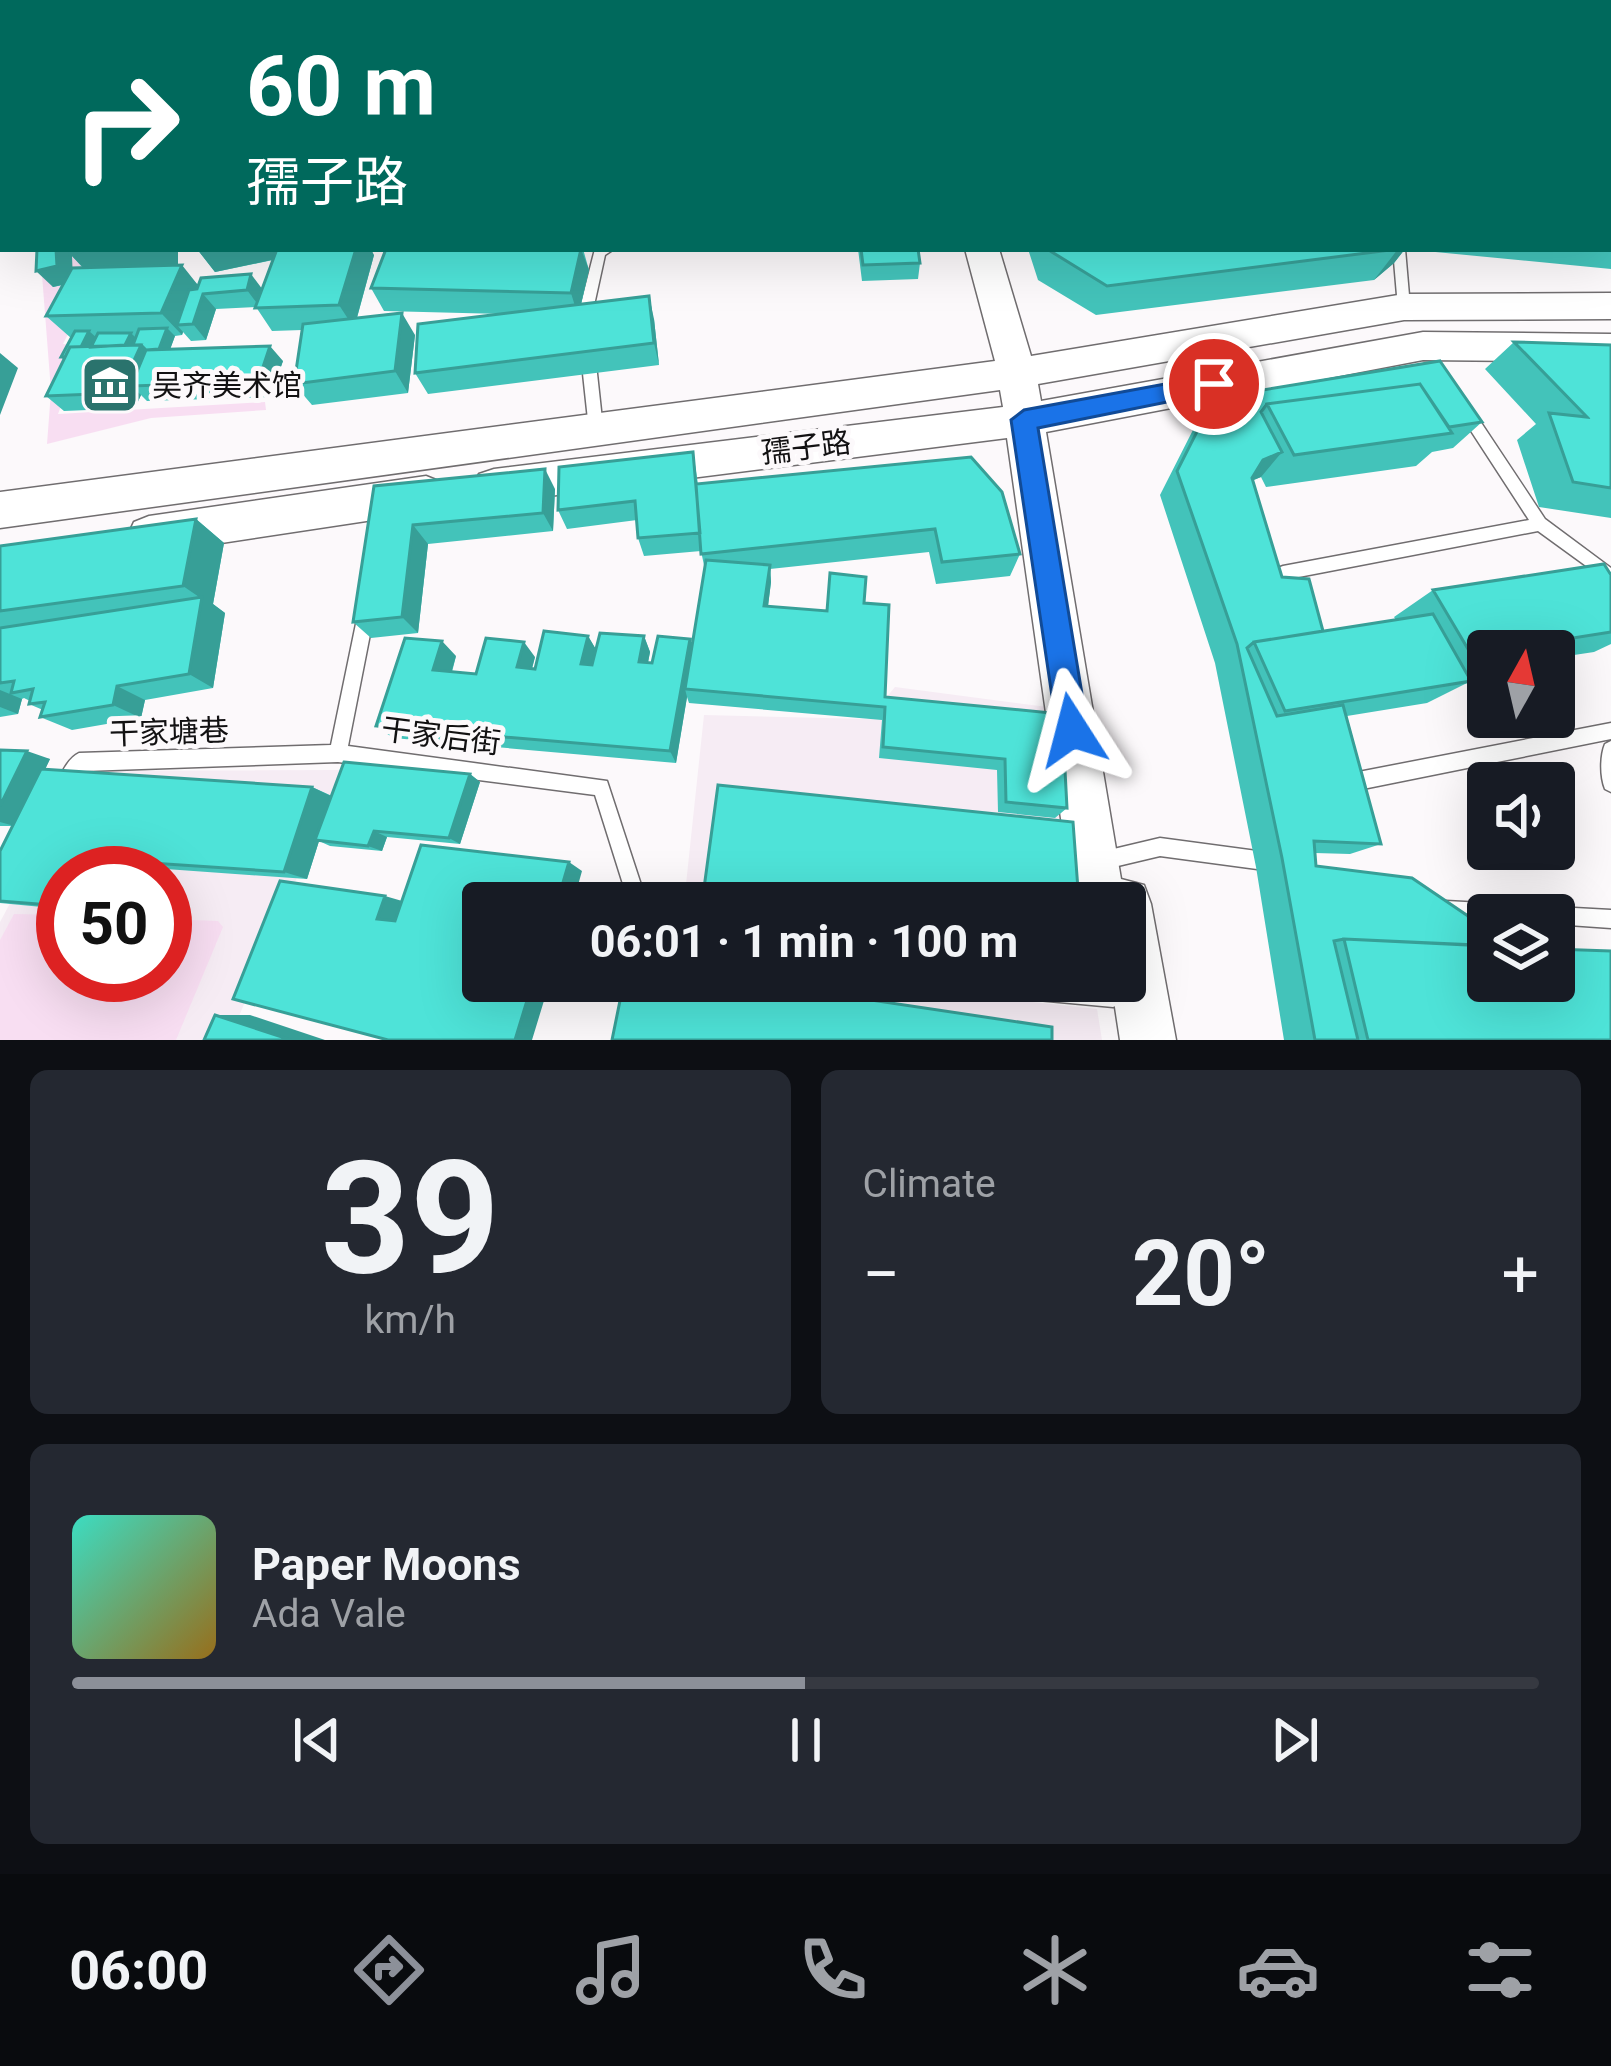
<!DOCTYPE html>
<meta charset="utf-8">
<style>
:root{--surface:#171b24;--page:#242831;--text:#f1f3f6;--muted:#9ea1a6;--line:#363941;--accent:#8c9099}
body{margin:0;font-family:Roboto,"Noto Sans SC",sans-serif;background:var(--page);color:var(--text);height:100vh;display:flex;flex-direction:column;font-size:45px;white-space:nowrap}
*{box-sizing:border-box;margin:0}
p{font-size:39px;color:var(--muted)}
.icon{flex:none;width:66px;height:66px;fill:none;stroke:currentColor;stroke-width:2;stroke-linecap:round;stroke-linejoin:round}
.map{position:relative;height:1040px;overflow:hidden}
.sheet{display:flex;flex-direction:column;gap:30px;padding:30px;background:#0d0f14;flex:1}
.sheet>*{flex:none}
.guide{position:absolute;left:0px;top:0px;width:1611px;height:252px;box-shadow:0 12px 48px #0002;background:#00695c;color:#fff;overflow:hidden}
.needle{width:78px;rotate:8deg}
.buttons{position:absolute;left:1467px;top:630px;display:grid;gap:24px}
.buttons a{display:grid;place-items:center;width:108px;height:108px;border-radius:12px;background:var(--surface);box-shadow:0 12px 48px #0002;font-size:60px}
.speed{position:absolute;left:36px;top:846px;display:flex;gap:24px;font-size:60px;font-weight:700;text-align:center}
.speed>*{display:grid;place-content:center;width:156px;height:156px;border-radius:50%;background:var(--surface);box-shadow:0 12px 48px #0002;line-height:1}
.speed .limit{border:18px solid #d22;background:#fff;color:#111}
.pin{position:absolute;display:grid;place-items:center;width:102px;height:102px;color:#fff;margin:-51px;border:6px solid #fff;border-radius:50%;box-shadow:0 3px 12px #0007}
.me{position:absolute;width:132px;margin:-66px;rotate:351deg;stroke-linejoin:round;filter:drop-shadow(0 0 9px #0008)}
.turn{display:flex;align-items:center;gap:42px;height:252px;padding:0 48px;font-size:54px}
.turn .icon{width:156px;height:156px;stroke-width:2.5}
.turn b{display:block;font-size:84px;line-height:102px}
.big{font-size:90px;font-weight:700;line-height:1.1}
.sheet .card{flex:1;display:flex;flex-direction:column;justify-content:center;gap:18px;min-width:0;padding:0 42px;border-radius:18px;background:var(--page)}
.sheet .dial{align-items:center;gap:0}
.dial b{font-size:156px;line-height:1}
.song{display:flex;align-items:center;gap:36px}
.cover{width:144px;height:144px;border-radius:18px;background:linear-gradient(135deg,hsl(170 70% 55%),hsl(40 70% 35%))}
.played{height:12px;border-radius:6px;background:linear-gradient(90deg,var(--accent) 50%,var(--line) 50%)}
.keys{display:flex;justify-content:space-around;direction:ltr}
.heat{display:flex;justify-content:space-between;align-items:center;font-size:66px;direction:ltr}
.sheet .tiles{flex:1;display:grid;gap:30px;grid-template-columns:1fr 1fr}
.card:last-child{grid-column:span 2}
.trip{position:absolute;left:462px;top:882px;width:684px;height:120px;border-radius:12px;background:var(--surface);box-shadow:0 12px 48px #0002;font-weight:700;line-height:120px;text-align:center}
.tabs{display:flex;height:192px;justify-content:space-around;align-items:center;background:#090b0e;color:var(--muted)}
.tabs .icon{width:84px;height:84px}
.tabs .on{color:var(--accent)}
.tabs b{font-size:54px;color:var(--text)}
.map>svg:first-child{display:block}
.built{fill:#f6ecf4;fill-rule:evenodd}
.green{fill:#f8def2}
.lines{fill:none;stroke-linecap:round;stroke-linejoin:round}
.service-casing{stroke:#706d6f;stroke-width:3}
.secondary-casing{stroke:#706d6f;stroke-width:3}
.service{fill:#fff;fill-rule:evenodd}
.secondary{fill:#fff;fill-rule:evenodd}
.wall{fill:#43c3ba;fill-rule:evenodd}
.shaded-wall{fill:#379f97}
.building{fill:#4ee3d8;stroke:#379f97;stroke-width:3}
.route{fill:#1a73e8;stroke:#114b97;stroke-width:3}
.labels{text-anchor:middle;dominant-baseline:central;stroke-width:10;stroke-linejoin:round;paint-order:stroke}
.poi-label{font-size:30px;fill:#121112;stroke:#fcf9fb;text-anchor:start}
.street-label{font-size:30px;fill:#121112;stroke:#fcf9fb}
</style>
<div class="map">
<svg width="1611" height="1040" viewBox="0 0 1611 1040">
<rect width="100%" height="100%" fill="#fcf9fb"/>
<path class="built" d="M895 687 1055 708 1079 903H684L704 715 868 719Z
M342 770 229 1040H0V922L81 771ZM63 873H165V975H63Z
M623 981H836L1097 1009 1102 1040H612Z"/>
<path class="green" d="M40 249H90L84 302 63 344 74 345 70 382 58 414 265 402 266 410 151 418 47 444 51 391Z
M14 914 63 915V975H165V919L218 921 223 927 176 1040H0V940Z"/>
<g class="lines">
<g class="service-casing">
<path id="service" d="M773 0H808L813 3H778Z
M1063 0H1073L1072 3H1062Z
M1491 0H1501L1500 3H1490Z
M3 218V226L0 227V219Z
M595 249H614L605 255 591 319 584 324 577 319Z
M1393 249H1405L1410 307 1404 312 1398 307Z
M588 350 595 355 603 429 596 435 589 429 581 355Z
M1465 404 1470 406 1545 519 1611 568V584L1538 531 1283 580 1278 578 1275 573 1278 568 1283 566 1529 520 1460 414 1458 410 1460 406Z
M366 607 372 609 374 614 348 746 607 781 647 903H629L595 795 338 762 84 771 71 791 65 794 59 791 56 785C61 774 68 758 79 753L331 745 358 614 360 609Z
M1611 723V739L1348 792 1342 789 1339 783 1342 777 1348 774Z
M1611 741V792L1605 789C1600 777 1600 756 1605 744Z
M1160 838 1272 853 1279 855 1281 862 1279 869 1272 871 1160 856 1101 870 1095 867 1092 861 1095 855 1101 852Z
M1446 901 1611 910V928L1554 924V915H1488V921L1446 919 1439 917 1437 910 1439 903Z
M931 981H1047L1113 987 1120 990 1123 997 1120 1004 1113 1007 941 991 934 988Z"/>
</g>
<g class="secondary-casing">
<path id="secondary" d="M958 0H986L956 3Z
M965 249H999L1031 356 1404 294 1611 293V319L1404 320 1038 384 1041 401 1423 332 1611 334V362L1423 360 1046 432 1121 879 1144 885 1151 904 1176 1040H1120L1111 981H1125V903H1073L1007 438 494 503 479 498 473 486 479 474 494 469 1003 407 1000 390 0 528V492L995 361Z
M426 476 441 482 447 494 441 506 426 512 149 554 134 548 128 535 134 522 149 516Z"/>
</g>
<use href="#service" class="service"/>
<use href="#secondary" class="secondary"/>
</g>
<path class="wall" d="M614 0H776V3H610Z
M907 0H944L942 3H921Z
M1002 0H1063L1062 3H1000Z
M1072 0H1139L1138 3H1071Z
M1152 0H1284V3H1151Z
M1288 0H1472V3H1288Z
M1520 0H1611V125L1608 124V3H1520Z
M1608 130 1611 131V269L1425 251V249H1608Z
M35 249H178V266L199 286 262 289 273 260 215 272 197 249 374 255 357 318 415 335 408 393 312 405 294 384 302 330 272 331 256 307 216 309 206 340 191 341 183 332 182 335 175 336 170 349 283 361 270 397 147 401 141 395 135 408 64 411 46 396 64 360 61 357 71 338 46 316 63 285 53 287ZM72 256 83 268H72Z
M386 249H583L589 270 581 305 654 319 659 365 428 394 415 373 502 314 384 311 371 288Z
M858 249H918L920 263 918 279 862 281Z
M1028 249H1405L1394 263 1374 280 1096 315 1038 280Z
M1514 342 1611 345V518L1539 507 1517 440 1536 424 1485 369Z
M1214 398 1482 422 1453 448 1432 452 1416 466 1266 487 1261 477 1253 480 1282 577 1323 631 1396 620 1394 617 1433 590 1611 575V644L1594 652 1554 658V651H1488V669L1466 672 1471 681 1427 703 1347 716 1381 844 1350 854 1315 853 1316 866 1477 945 1611 1040H1284L1256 867 1215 663 1160 495 1196 424Z
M693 452 698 484 971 457 1020 554 1010 576 936 584 929 552 770 569 771 582 768 606 827 611 864 603 885 697 1062 714 1067 808 1055 818 998 812 997 770 879 758 882 720 689 703 687 697 676 763 393 738 376 726 456 656 452 672 476 674 535 657 532 669H535L588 636 596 650 644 636 650 652 648 663H652L692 646 705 570 701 551 644 556 638 538 637 520 567 529 558 510Z
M374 486 555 489 553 531 428 544 418 633 371 638 353 622Z
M196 519 224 543 213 604 225 613 213 688 145 700 141 718 72 730 40 717 43 710 29 704 30 701 24 698 22 699 18 714 0 717V546Z
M0 750 50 759 45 769 312 787 332 796 470 774 480 782 460 844 387 837 382 851 330 846 319 841 307 879 138 867 136 873H63V909L0 903V851L12 826H0Z"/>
<path class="shaded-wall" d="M0 54 3 58V109L0 110Z
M3 130V160L0 161V131Z
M0 162 3 179V199L0 200Z
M56 249H178V266L98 283 72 256 73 282 53 287 36 271Z
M197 249H323L215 272Z
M356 249H371L374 255 354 328 339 305Z
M581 249 589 270 578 316 571 293Z
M1398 249H1405L1394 263 1374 280Z
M182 265 201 289 177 325 183 332 182 335 161 313Z
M251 274 263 290 259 306 247 290Z
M203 294 216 309 206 340 193 324Z
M649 296 654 319 659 365 654 343Z
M402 313 415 335 408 393 395 371Z
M167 328 175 336 167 358 159 350Z
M89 331 98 339 83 365 75 357Z
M131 333 139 341 121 352Z
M141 345 156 360 131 386 141 395 135 408 119 393Z
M270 346 283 361 270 397 258 382Z
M0 353 18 368 0 415Z
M1282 452 1261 477 1242 485 1263 460Z
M545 469 555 489 553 531 543 513Z
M196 519 224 543 213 604 225 613 213 688 189 674 202 599 183 586Z
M413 525 428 544 418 633 402 617Z
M770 565 771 582 766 622 764 606Z
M588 636 597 651 590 678 581 664Z
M644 636 650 652 645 677 639 662Z
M690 639 694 654 685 689 687 697 676 763 670 751Z
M442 641 456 656 448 684 433 670Z
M524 642 535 657 528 682 517 667Z
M117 686 145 700 141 718 113 705Z
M0 690 22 699 18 714 0 707Z
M27 751 50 759 18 827 0 822V806Z
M470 774 480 782 460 844 449 838Z
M312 787 333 797 307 879 284 872Z
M374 831 387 837 382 851 368 846Z
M107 860 138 867 136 873H101Z
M569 862 582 871 573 903H557Z
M385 896 409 903 401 925 377 919Z
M533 981H550L532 1040H515Z
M215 1015H250L325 1040H291Z"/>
<path class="building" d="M207 0H219L220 3H194Z
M501 0H568L565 3H517Z
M614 0H667L666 3H627Z
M737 0H772L771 3H736Z
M867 0H908L907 3H867Z
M1002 0H1038L1036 3H1000Z
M1107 0H1139L1138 3Z
M1183 0H1284V3H1200Z
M1303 0H1314L1345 3H1304Z
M1314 0H1366L1383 3H1345Z
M1411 0H1465V3H1411Z
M1546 0H1611V30L1608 29V3H1546Z
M1608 70 1611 71V97H1608Z
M3 92V130L0 131V93Z
M1608 130 1611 131V154L1608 148Z
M1608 162H1611V236H1608Z
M37 249H56L57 266 36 271Z
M70 249H93L70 254Z
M277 249H356L339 305 255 308Z
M386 249H581L571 293 371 288Z
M861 249H918L920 263 863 265Z
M1047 249H1398L1107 286Z
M182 265 161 313 46 316 72 268Z
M251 274 247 290 203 294 193 324 177 325 189 290 197 289 201 278Z
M649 296 654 343 415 373 418 324Z
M402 313 395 371 294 384 303 324Z
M167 328 159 349 146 350 141 345H133L139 329Z
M75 331H89L81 347H70L65 357H61Z
M98 333H131L125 345 91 347Z
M1514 342 1611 345V488L1573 482 1549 413 1587 417Z
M141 345 119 393 46 396 70 347Z
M270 346 258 382 131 386 146 350Z
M1440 361 1482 422 1449 427 1420 384 1267 404 1261 412 1282 452 1263 460 1252 478 1282 577 1309 579 1323 631 1254 642 1247 648 1277 716 1343 705 1381 844 1314 841 1316 866 1412 878 1468 916 1477 945 1344 939 1334 941 1358 1040H1315L1282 858 1237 644 1177 471 1214 398Z
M1420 384 1452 433 1294 455 1267 404Z
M693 452 700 533 638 538 635 501 558 510 559 467Z
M971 457 1002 492 1020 554 942 562 935 529 701 554 696 484Z
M545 469 543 513 413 525 402 617 353 622 374 486Z
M196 519 183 586 0 611V546Z
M706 560 770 565 764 606 827 611 830 573 866 577 864 603 889 605 885 697 1062 714 1067 808 1006 802 1005 759 883 747 885 707 685 689Z
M1604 564 1611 575V632L1471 654 1433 590Z
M202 597 189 674 117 686 113 705 40 717 45 702 29 704 33 689 11 693 14 681 0 683V628Z
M1433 614 1471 681 1285 711 1254 642Z
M544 631 588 636 581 664 592 665 600 633 644 636 639 662 652 663 658 636 690 639 670 751 376 726 405 638 442 641 433 670 476 674 486 638 524 642 517 667 535 669Z
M0 750 27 751 0 806Z
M344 762 470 774 449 838 374 831 368 846 315 840Z
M41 769 312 787 284 872 107 860 101 873H63V906L0 901V851Z
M718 785 1073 822 1079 903H702Z
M421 845 569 862 557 903H483V981H533L515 1040H388L233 999 280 881 385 896 377 919 395 921Z
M1344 939 1488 946V981H1554V949L1611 951V1040H1368Z
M624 981H743L1052 1027V1040H612Z
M215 1015 291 1040H204Z"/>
<path class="route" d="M1214 375 1222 377 1226 384 1222 391 1038 428 1088 730 1083 741 1072 746 1061 741 1057 730 1011 420 1024 410Z"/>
<defs>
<g id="museum-square" transform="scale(3)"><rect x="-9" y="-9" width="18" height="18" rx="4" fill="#2a736d" stroke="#fcf9fb"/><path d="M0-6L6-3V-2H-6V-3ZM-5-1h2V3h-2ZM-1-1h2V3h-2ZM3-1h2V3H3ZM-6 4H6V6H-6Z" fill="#fff"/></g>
</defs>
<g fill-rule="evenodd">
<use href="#museum-square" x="110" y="385"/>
</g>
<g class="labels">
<g class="poi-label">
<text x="152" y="385">吴齐美术馆</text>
</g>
<g class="street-label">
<text transform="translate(806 447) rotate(-7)">孺子路</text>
<text transform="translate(169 732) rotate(-2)">干家塘巷</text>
<text transform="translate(441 736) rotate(7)">干家后街</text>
</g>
</g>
</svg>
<div class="buttons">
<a><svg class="needle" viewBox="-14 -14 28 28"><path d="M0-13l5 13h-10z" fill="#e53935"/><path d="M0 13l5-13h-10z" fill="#9ea1a6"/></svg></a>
<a><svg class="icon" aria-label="sound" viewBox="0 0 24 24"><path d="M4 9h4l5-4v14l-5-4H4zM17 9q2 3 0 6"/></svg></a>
<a><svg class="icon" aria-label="layers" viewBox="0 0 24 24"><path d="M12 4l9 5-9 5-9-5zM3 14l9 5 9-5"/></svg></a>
</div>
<div class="speed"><div class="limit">50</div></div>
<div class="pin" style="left:1214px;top:384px;background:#d93025"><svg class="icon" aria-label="arrive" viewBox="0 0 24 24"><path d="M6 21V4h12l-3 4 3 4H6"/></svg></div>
<svg class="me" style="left:1072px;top:730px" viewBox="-20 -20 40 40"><path d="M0-17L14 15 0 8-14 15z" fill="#1a73e8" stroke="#fff" stroke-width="4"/></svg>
<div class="trip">06:01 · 1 min · 100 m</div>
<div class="guide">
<div class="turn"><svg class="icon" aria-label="right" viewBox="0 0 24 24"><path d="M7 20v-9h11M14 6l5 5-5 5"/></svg><div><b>60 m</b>孺子路</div></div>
</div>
</div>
<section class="sheet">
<div class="tiles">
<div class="card dial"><b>39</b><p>km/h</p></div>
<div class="card"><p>Climate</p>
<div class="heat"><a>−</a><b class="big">20°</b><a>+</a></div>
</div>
<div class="card">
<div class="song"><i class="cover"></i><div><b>Paper Moons</b><p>Ada Vale</p></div></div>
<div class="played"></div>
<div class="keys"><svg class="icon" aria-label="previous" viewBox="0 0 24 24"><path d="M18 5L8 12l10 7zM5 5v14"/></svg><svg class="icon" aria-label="pause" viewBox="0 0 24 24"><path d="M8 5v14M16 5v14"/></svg><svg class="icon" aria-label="next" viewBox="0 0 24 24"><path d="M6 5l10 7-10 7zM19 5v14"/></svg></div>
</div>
</div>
</section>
<nav class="tabs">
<b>06:00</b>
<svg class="icon on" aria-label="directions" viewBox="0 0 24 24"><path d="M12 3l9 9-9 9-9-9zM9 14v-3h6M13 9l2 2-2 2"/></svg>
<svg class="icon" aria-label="music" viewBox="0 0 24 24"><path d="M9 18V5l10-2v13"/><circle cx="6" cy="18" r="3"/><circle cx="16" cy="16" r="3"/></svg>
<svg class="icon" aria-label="phone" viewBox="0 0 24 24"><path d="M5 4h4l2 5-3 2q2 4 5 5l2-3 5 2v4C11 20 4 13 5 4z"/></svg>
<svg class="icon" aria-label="climate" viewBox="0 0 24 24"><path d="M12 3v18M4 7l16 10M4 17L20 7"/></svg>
<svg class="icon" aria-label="car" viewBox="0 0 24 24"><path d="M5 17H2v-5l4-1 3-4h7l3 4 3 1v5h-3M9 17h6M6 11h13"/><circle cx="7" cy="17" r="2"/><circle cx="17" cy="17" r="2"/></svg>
<svg class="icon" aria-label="filters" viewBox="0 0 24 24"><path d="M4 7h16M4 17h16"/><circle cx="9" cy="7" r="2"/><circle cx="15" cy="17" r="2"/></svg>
</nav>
